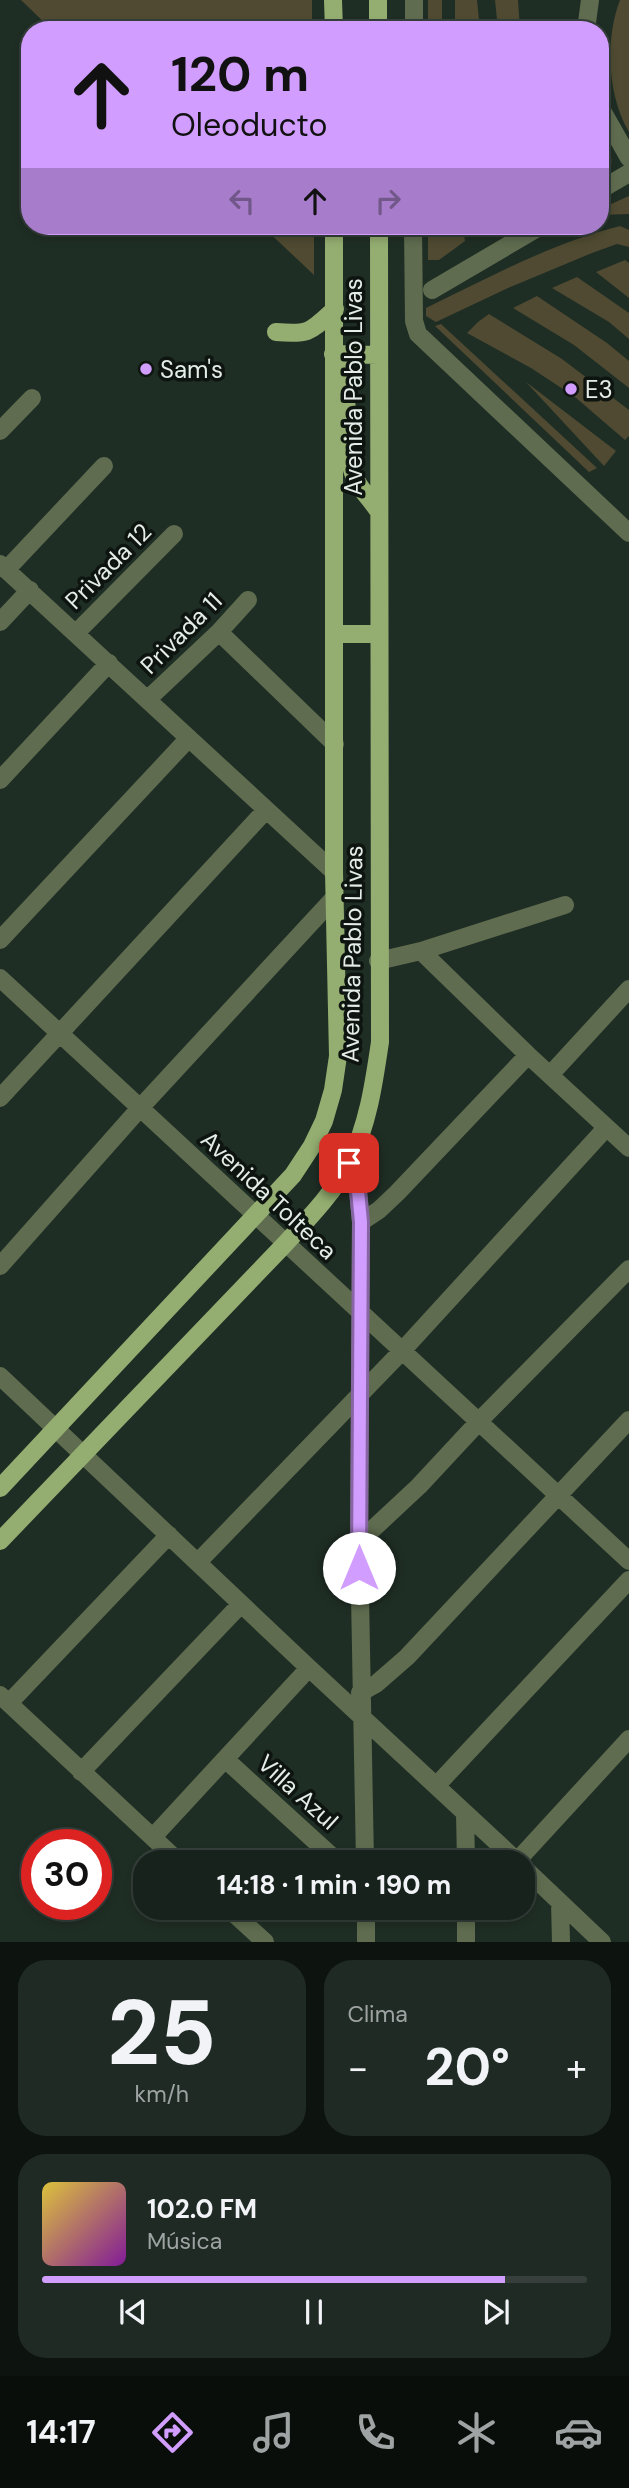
<!DOCTYPE html>
<html lang="es">
<meta charset="utf-8">
<style>
:root{--surface:#17221c;--page:#202a25;--text:#f1f3f6;--muted:#9ea4a3;--line:#363f3b;--accent:#d19dfe}
body{margin:0;font-family:"DM Sans",sans-serif;background:var(--page);color:var(--text);height:100vh;display:flex;flex-direction:column;font-size:26px;white-space:nowrap}
*{box-sizing:border-box;margin:0}
p{font-size:23px;color:var(--muted)}
.icon{flex:none;width:38px;height:38px;fill:none;stroke:currentColor;stroke-width:2;stroke-linecap:round;stroke-linejoin:round}
.map{position:relative;height:1942px;overflow:hidden}
.details{display:flex;flex-direction:column;gap:18px;padding:18px;background:#0d130f;flex:1}
.details>*{flex:none}
.guide{position:absolute;left:21px;top:21px;width:588px;height:214px;border-radius:28px;box-shadow:0 4px 10px #0003,0 0 0 2px var(--line);background:#d19dfe;color:#111;overflow:hidden}
.speed{position:absolute;left:21px;top:1829px;display:flex;gap:14px;font-size:35px;font-weight:700;text-align:center}
.speed>*{display:grid;place-content:center;width:91px;height:91px;border-radius:50%;background:var(--surface);box-shadow:0 4px 10px #0003,0 0 0 2px var(--line);line-height:1}
.speed .limit{border:10px solid #d22;background:#fff;color:#111}
.pin{position:absolute;display:grid;place-items:center;width:60px;height:60px;color:#fff;margin:-30px;border-radius:14px;box-shadow:0 4px 10px #0006}
.me{position:absolute;width:77px;margin:-38px;rotate:0deg;stroke-linejoin:round;filter:drop-shadow(0 0 5px #0008)}
.turn{display:flex;align-items:center;gap:24px;height:147px;padding:0 35px;font-size:32px}
.turn .icon{width:91px;height:91px;stroke-width:2.5}
.turn b{display:block;font-size:49px;line-height:60px}
.lanes{display:flex;align-items:center;height:66px;padding:0 35px;background:#0003;justify-content:center;gap:35px;direction:ltr}
.lanes .off{opacity:.35}
.big{font-size:52px;font-weight:700;line-height:1.1}
.details .card{flex:1;display:flex;flex-direction:column;justify-content:center;gap:10px;min-width:0;padding:0 24px;border-radius:28px;background:var(--page)}
.details .dial{align-items:center;gap:0}
.dial b{font-size:91px;line-height:1}
.song{display:flex;align-items:center;gap:21px}
.cover{width:84px;height:84px;border-radius:10px;background:linear-gradient(135deg,hsl(50 70% 55%),hsl(290 70% 35%))}
.played{height:7px;border-radius:4px;background:linear-gradient(90deg,var(--accent) 85%,var(--line) 85%)}
.keys{display:flex;justify-content:space-around;direction:ltr}
.heat{display:flex;justify-content:space-between;align-items:center;font-size:38px;direction:ltr}
.details .tiles{flex:1;display:grid;gap:18px;grid-template-columns:1fr 1fr}
.card:last-child{grid-column:span 2}
.trip{position:absolute;left:133px;top:1850px;width:402px;height:70px;border-radius:28px;background:var(--surface);box-shadow:0 4px 10px #0003,0 0 0 2px var(--line);font-weight:700;line-height:70px;text-align:center}
.menu{display:flex;height:112px;justify-content:space-around;align-items:center;background:#090e0b;color:var(--muted)}
.menu .icon{width:49px;height:49px}
.menu .on{color:var(--accent)}
.menu b{font-size:32px;color:var(--text)}
.map>svg:first-child{display:block}
.green{fill:#4f4a31}
.lines{fill:none;stroke-linecap:round;stroke-linejoin:round}
.minor{stroke:#5f6c4f;stroke-width:18}
.major{stroke:#94ae71;stroke-width:18}
.route-casing{stroke:#8866a5;stroke-width:18}
.route{stroke:#d19dfe;stroke-width:12}
.poi-dot{fill:#d19dfe;stroke:#0e1410;stroke-width:2.5}
.labels{text-anchor:middle;dominant-baseline:central;stroke-width:7;stroke-linejoin:round;paint-order:stroke}
.poi-label{font-size:24px;fill:#e4ede7;stroke:#0e1410;text-anchor:start}
.street-label{font-size:24px;fill:#e4ede7;stroke:#0e1410}
</style>
<div class="map">
<svg width="629" height="1942" viewBox="0 0 629 1942">
<rect width="100%" height="100%" fill="#1f2e25"/>
<path class="green" d="M21 0H312V30H52Z
M428 0H442V30H428Z
M455 0H477L480 30H455Z
M495 0H518L520 29H498Z
M620 0H629V132C607 95 605 39 620 0Z
M600 130C611 151 619 165 600 183Z
M629 196V214L600 215V209Z
M262 226H314V275Z
M428 226H442L445 233 459 230 464 235 465 241 439 260H428Z
M620 226 629 230V247L617 244 592 253 508 288 436 322 426 316V308C488 278 552 243 620 226Z
M625 260 629 263V298L596 272Z
M577 277 629 313V339L609 322 552 288Z
M537 296 607 343 629 361V388L574 345 513 308Z
M489 314 562 359 629 410V436L625 440 575 397 531 368 467 333 478 322Z
M441 324 597 468 589 472 435 326Z
M526 382 616 451 604 466Z"/>
<g class="lines">
<path class="minor" d="M414 30V0
M586 30 590 0
M600 107 629 158
M600 190 629 173
M413 226 414 321 418 334 629 533
M432 290 541 226
M0 431 32 398
M0 564 334 872
M6 570 104 466
M0 622 30 590
M219 632 335 744
M76 633 174 534
M148 699 219 632 248 600
M0 780 109 663
M0 940 189 738
M421 951 565 905
M378 961 421 951 528 1055 629 1148
M0 978 629 1561
M550 1075 629 989
M0 1098 266 810
M349 1163 358 1191 361 1222 359 1542 365 1862
M361 1222 379 1210 397 1193 528 1055
M0 1266 140 1108 334 898
M0 1376 309 1668 518 1862
M359 1542 419 1486 486 1414 629 1269
M198 1562 402 1351 606 1128
M360 1693 376 1684 407 1657 629 1420
M0 1695 179 1862
M9 1703 169 1535
M225 1759 338 1862
M81 1772 241 1604
M436 1786 629 1580
M465 1813 466 1862
M153 1837 309 1668
M517 1861 629 1739
M523 1867 602 1942
M560 1902 561 1942
M228 1908 265 1942
M366 1908V1942
M466 1908V1942"/>
<path class="major" d="M333 0 334 30
M378 0V30
M276 332C310 335 310 332 335 309
M377 509C370 499 360 489 355 478 344 452 348 423 346 396 345 381 340 368 333 354L378 355
M334 634H378
M0 1488 293 1175 312 1146 324 1121 333 1090 338 1056 334 872V226
M0 1541 285 1244C308 1219 333 1194 349 1163 368 1125 374 1083 380 1042L379 226"/>
</g>
<g class="lines">
<g class="route-casing">
<path id="route" d="M349 1163 358 1191 361 1222 359 1568"/>
</g>
<use href="#route" class="route"/>
</g>
<g class="poi-dot">
<circle cx="146" cy="369" r="7"/>
<circle cx="571" cy="389" r="7"/>
</g>
<g class="labels">
<g class="poi-label">
<text x="160" y="369">Sam's</text>
<text x="585" y="389">E3</text>
</g>
<g class="street-label">
<text transform="translate(353 387) rotate(-90)">Avenida Pablo Livas</text>
<text transform="translate(108 566) rotate(-45)">Privada 12</text>
<text transform="translate(181 633) rotate(-45)">Privada 11</text>
<text transform="translate(352 954) rotate(-89)">Avenida Pablo Livas</text>
<text transform="translate(269 1195) rotate(43)">Avenida Tolteca</text>
<text transform="translate(298 1792) rotate(42)">Villa Azul</text>
</g>
</g>
</svg>
<div class="speed"><div class="limit">30</div></div>
<div class="pin" style="left:349px;top:1163px;background:#d93025"><svg class="icon" aria-label="arrive" viewBox="0 0 24 24"><path d="M6 21V4h12l-3 4 3 4H6"/></svg></div>
<svg class="me" style="left:359px;top:1568px" viewBox="-20 -20 40 40"><circle r="19" fill="#fff"/><path d="M0-13L10 11 0 6-10 11z" fill="#d19dfe"/></svg>
<div class="trip">14:18 · 1 min · 190 m</div>
<div class="guide">
<div class="turn"><svg class="icon" aria-label="ahead" viewBox="0 0 24 24"><path d="M12 20V5M6 11l6-6 6 6"/></svg><div><b>120 m</b>Oleoducto</div></div>
<div class="lanes"><svg class="icon off" aria-label="left" viewBox="0 0 24 24"><path d="M17 20v-9H6M10 6l-5 5 5 5"/></svg><svg class="icon" aria-label="ahead" viewBox="0 0 24 24"><path d="M12 20V5M6 11l6-6 6 6"/></svg><svg class="icon off" aria-label="right" viewBox="0 0 24 24"><path d="M7 20v-9h11M14 6l5 5-5 5"/></svg></div>
</div>
</div>
<section class="details">
<div class="tiles">
<div class="card dial"><b>25</b><p>km/h</p></div>
<div class="card"><p>Clima</p>
<div class="heat"><a>−</a><b class="big">20°</b><a>+</a></div>
</div>
<div class="card">
<div class="song"><i class="cover"></i><div><b>102.0 FM</b><p>Música</p></div></div>
<div class="played"></div>
<div class="keys"><svg class="icon" aria-label="previous" viewBox="0 0 24 24"><path d="M18 5L8 12l10 7zM5 5v14"/></svg><svg class="icon" aria-label="pause" viewBox="0 0 24 24"><path d="M8 5v14M16 5v14"/></svg><svg class="icon" aria-label="next" viewBox="0 0 24 24"><path d="M6 5l10 7-10 7zM19 5v14"/></svg></div>
</div>
</div>
</section>
<nav class="menu">
<b>14:17</b>
<svg class="icon on" aria-label="directions" viewBox="0 0 24 24"><path d="M12 3l9 9-9 9-9-9zM9 14v-3h6M13 9l2 2-2 2"/></svg>
<svg class="icon" aria-label="music" viewBox="0 0 24 24"><path d="M9 18V5l10-2v13"/><circle cx="6" cy="18" r="3"/><circle cx="16" cy="16" r="3"/></svg>
<svg class="icon" aria-label="phone" viewBox="0 0 24 24"><path d="M5 4h4l2 5-3 2q2 4 5 5l2-3 5 2v4C11 20 4 13 5 4z"/></svg>
<svg class="icon" aria-label="climate" viewBox="0 0 24 24"><path d="M12 3v18M4 7l16 10M4 17L20 7"/></svg>
<svg class="icon" aria-label="car" viewBox="0 0 24 24"><path d="M5 17H2v-5l4-1 3-4h7l3 4 3 1v5h-3M9 17h6M6 11h13"/><circle cx="7" cy="17" r="2"/><circle cx="17" cy="17" r="2"/></svg>
</nav>
